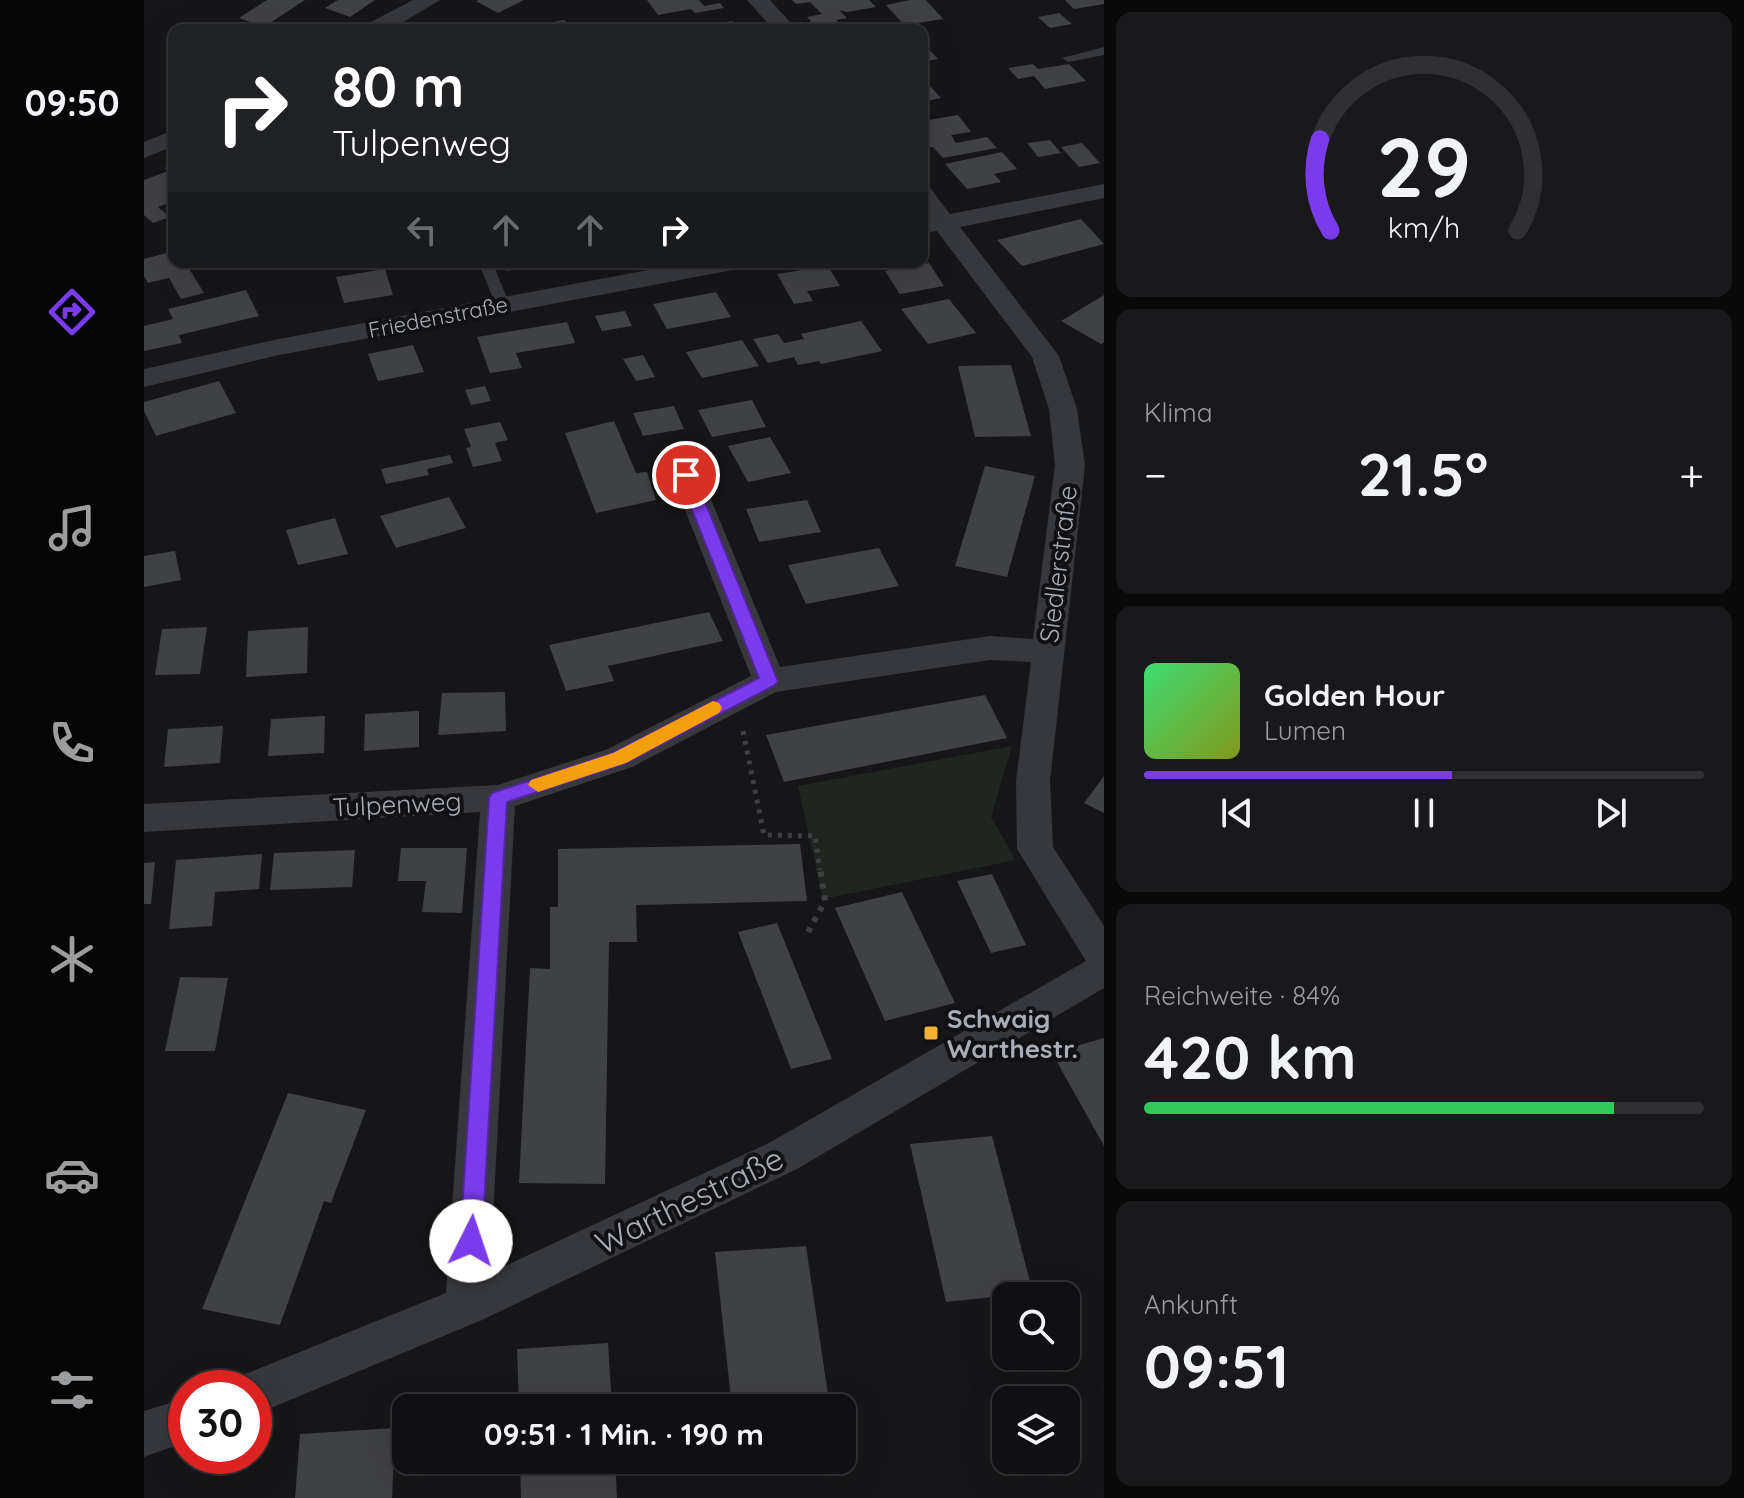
<!DOCTYPE html>
<html lang="de">
<meta charset="utf-8">
<style>
:root{--surface:#101012;--page:#19191b;--text:#f1f3f6;--muted:#9c9d9f;--line:#303032;--accent:#7c3aed}
body{margin:0;font-family:Quicksand,sans-serif;background:var(--page);color:var(--text);height:100vh;display:flex;flex-direction:column;font-size:30px;white-space:nowrap}
*{box-sizing:border-box;margin:0}
p{font-size:26px;color:var(--muted)}
.icon{flex:none;width:44px;height:44px;fill:none;stroke:currentColor;stroke-width:2;stroke-linecap:round;stroke-linejoin:round}
.map{position:relative;flex:1;overflow:hidden}
.side{display:flex;flex-direction:column;gap:12px;padding:12px;background:#09090a;width:640px}
.side>*{flex:none}
.guide{position:absolute;left:24px;top:24px;width:760px;height:244px;border-radius:16px;box-shadow:0 8px 32px #0002,0 0 0 2px var(--line);background:#202124;color:#fff;overflow:hidden}
.buttons{position:absolute;left:848px;top:1282px;display:grid;gap:16px}
.buttons a{display:grid;place-items:center;width:88px;height:88px;border-radius:16px;background:var(--surface);box-shadow:0 8px 32px #0002,0 0 0 2px var(--line);font-size:40px}
.speed{position:absolute;left:24px;top:1370px;display:flex;gap:16px;font-size:40px;font-weight:700;text-align:center}
.speed>*{display:grid;place-content:center;width:104px;height:104px;border-radius:50%;background:var(--surface);box-shadow:0 8px 32px #0002,0 0 0 2px var(--line);line-height:1}
.speed .limit{border:12px solid #d22;background:#fff;color:#111}
.pin{position:absolute;display:grid;place-items:center;width:68px;height:68px;color:#fff;margin:-34px;border:4px solid #fff;border-radius:50%;box-shadow:0 2px 8px #0007}
.me{position:absolute;width:88px;margin:-44px;rotate:4deg;stroke-linejoin:round;filter:drop-shadow(0 0 6px #0008)}
.turn{display:flex;align-items:center;gap:28px;height:168px;padding:0 32px;font-size:36px}
.turn .icon{width:104px;height:104px;stroke-width:2.5}
.turn b{display:block;font-size:56px;line-height:68px}
.lanes{display:flex;align-items:center;height:76px;padding:0 32px;background:#0003;justify-content:center;gap:40px;direction:ltr}
.lanes .off{opacity:.35}
.big{font-size:60px;font-weight:700;line-height:1.1}
.side .widget{flex:1;display:flex;flex-direction:column;justify-content:center;gap:12px;min-width:0;padding:0 28px;border-radius:16px;background:var(--page)}
.side .dial{align-items:center;gap:0}
.dial svg{height:208px;overflow:visible;fill:none;stroke:var(--line);stroke-width:7;stroke-linecap:round;text-anchor:middle}
.dial text{fill:var(--text);stroke:none}
.song{display:flex;align-items:center;gap:24px}
.cover{width:96px;height:96px;border-radius:12px;background:linear-gradient(135deg,hsl(140 70% 55%),hsl(70 70% 35%))}
.played{height:8px;border-radius:4px;background:linear-gradient(90deg,var(--accent) 55%,var(--line) 55%)}
.keys{display:flex;justify-content:space-around;direction:ltr}
.heat{display:flex;justify-content:space-between;align-items:center;font-size:44px;direction:ltr}
.charge{height:12px;border-radius:6px;background:linear-gradient(90deg,#34c759 84%,var(--line) 0)}
.trip{position:absolute;left:248px;top:1394px;width:464px;height:80px;border-radius:16px;background:var(--surface);box-shadow:0 8px 32px #0002,0 0 0 2px var(--line);font-weight:700;line-height:80px;text-align:center}
main{display:flex;flex:1;min-height:0}
.tab-bar{display:flex;flex-direction:column;width:144px;justify-content:space-around;align-items:center;background:#060607;color:var(--muted)}
.tab-bar .icon{width:56px;height:56px}
.tab-bar .on{color:var(--accent)}
.tab-bar b{font-size:36px;color:var(--text)}
.map>svg:first-child{display:block}
.green{fill:#1e261f}
.building{fill:#404145}
.lines{fill:none;stroke-linecap:round;stroke-linejoin:round}
.path-far1{stroke:#3d3f44;stroke-width:5;stroke-dasharray:4 6;stroke-linecap:butt}
.path{stroke:#3d3f44;stroke-width:6;stroke-dasharray:5 7;stroke-linecap:butt}
.lane{fill:#37383d;fill-rule:evenodd}
.street{fill:#37383d;fill-rule:evenodd}
.route{fill:#7c3aed;stroke:#51269a;stroke-width:2}
.slow{fill:#f59e0b}
.poi-dot{fill:#f2b134;stroke:#111113;stroke-width:3}
.labels{text-anchor:middle;dominant-baseline:central;stroke-width:8;stroke-linejoin:round;paint-order:stroke}
.far-street-label{font-size:22px;fill:#a8adb8;stroke:#111113}
.street-label{font-size:26px;fill:#a8adb8;stroke:#111113}
.poi-label{font-size:26px;font-weight:bold;fill:#a8adb8;stroke:#111113;text-anchor:start}
.near-street-label{font-size:32px;fill:#a8adb8;stroke:#111113}
</style>
<main>
<nav class="tab-bar">
<b>09:50</b>
<svg class="icon on" aria-label="directions" viewBox="0 0 24 24"><path d="M12 3l9 9-9 9-9-9zM9 14v-3h6M13 9l2 2-2 2"/></svg>
<svg class="icon" aria-label="music" viewBox="0 0 24 24"><path d="M9 18V5l10-2v13"/><circle cx="6" cy="18" r="3"/><circle cx="16" cy="16" r="3"/></svg>
<svg class="icon" aria-label="phone" viewBox="0 0 24 24"><path d="M5 4h4l2 5-3 2q2 4 5 5l2-3 5 2v4C11 20 4 13 5 4z"/></svg>
<svg class="icon" aria-label="climate" viewBox="0 0 24 24"><path d="M12 3v18M4 7l16 10M4 17L20 7"/></svg>
<svg class="icon" aria-label="car" viewBox="0 0 24 24"><path d="M5 17H2v-5l4-1 3-4h7l3 4 3 1v5h-3M9 17h6M6 11h13"/><circle cx="7" cy="17" r="2"/><circle cx="17" cy="17" r="2"/></svg>
<svg class="icon" aria-label="filters" viewBox="0 0 24 24"><path d="M4 7h16M4 17h16"/><circle cx="9" cy="7" r="2"/><circle cx="15" cy="17" r="2"/></svg>
</nav>
<div class="map">
<svg width="960" height="1498" viewBox="0 0 960 1498">
<rect width="100%" height="100%" fill="#161618"/>
<path class="green" d="M868 746 847 817 872 860 679 899 654 786Z"/>
<path class="building" d="M123 0H161L120 27 95 18Z
M194 0H231L206 17 181 8Z
M335 0H380L354 13 332 1Z
M503 0H555L560 6 576 3 580 8 551 13 547 9 514 15Z
M648 0H725L732 7 703 12 695 10 703 18 692 20 701 30H675L663 17 678 14 666 2 652 4Z
M766 0H782L799 19 760 25 742 5Z
M921 0H960V4L930 9Z
M915 13 928 24 906 28 894 17Z
M420 20 430 30H410L404 23Z
M588 21 595 30H562L559 26Z
M778 45H781L794 59 778 62Z
M889 64 894 69 925 64 942 81 901 89 890 76 874 79 864 68Z
M787 87 797 98 778 102V89Z
M814 115 827 132 807 135 812 143 843 137 853 148 799 158 789 147 778 148V121Z
M906 140 917 153 894 157 883 143Z
M938 143 956 163 935 167 917 147Z
M858 152 873 169 850 174 857 182 823 189 801 164Z
M30 164V201L14 207 26 217 9 223 0 215V180L24 171 20 168Z
M937 219 960 244 878 266 853 240Z
M30 251V262H41L60 293 37 299 25 278 4 283 0 276V259Z
M358 262H388L390 266 362 271Z
M785 263 800 286 756 294 741 271Z
M684 266 696 286 663 291 669 301 650 304 633 274Z
M241 269 249 295 200 303 192 277Z
M102 290 115 316 35 335 38 343 0 351V326L29 319 24 309Z
M572 292 587 317 523 329 509 304Z
M960 295V342L957 344 917 321Z
M805 299 832 333 784 344 757 309Z
M481 311 488 326 458 331 451 316Z
M717 321 738 351 677 364 675 361 654 365 650 357 624 363 609 339 634 334 640 343 660 339 657 334Z
M423 322 431 343 372 353 378 368 346 373 333 337Z
M598 340 615 366 558 378 542 352Z
M269 345 280 372 234 381 224 354Z
M499 355 511 377 492 381 479 359Z
M867 365 887 436 831 437 814 366Z
M75 381 92 413 12 436 0 411V402Z
M341 386 347 401 327 405 321 390Z
M608 400 622 427 568 437 554 410Z
M530 406 540 429 499 436 489 413Z
M470 421 492 473 503 472 512 500 452 513 421 433Z
M356 422 364 440 351 443 358 461 329 467 322 448 327 447 320 429Z
M626 437 647 473 604 482 584 446Z
M306 455 309 463 283 469 285 475 242 484 237 469Z
M841 466 891 476 863 577 811 566Z
M305 497 322 528 252 548 236 516Z
M663 500 677 532 615 542 602 509Z
M191 518 204 554 154 565 142 530Z
M735 548 755 586 662 604 644 565Z
M31 551 37 580 0 587V556Z
M565 612 579 641 464 666 470 681 422 691 405 645Z
M63 627 56 674 11 675 18 629Z
M164 627 163 673 102 677 104 631Z
M361 692 362 731 294 735 298 693Z
M841 695 863 738 640 782 622 735Z
M275 711V747L220 751 221 714Z
M181 716 180 753 124 756 127 719Z
M79 726 76 763 20 767 24 729Z
M960 776V813L940 803Z
M656 844 663 901 492 905 493 942H465L461 1184 375 1183 386 968 406 969V907H414V849Z
M257 848H323L318 913 278 912 282 881H254Z
M211 850 208 887 126 890 130 853Z
M118 854 115 889 71 892 68 926 25 929 32 860Z
M11 862 7 904H0V863Z
M848 874 882 945 847 953 813 881Z
M758 892 811 1003 741 1021 691 908Z
M633 923 688 1059 647 1069 594 932Z
M36 977 84 978 71 1051H21Z
M960 1038V1146L908 1053Z
M144 1093 222 1110 187 1203 180 1201 136 1325 58 1309Z
M848 1136 889 1293 802 1302 766 1144Z
M662 1246 686 1408H588L571 1252Z
M464 1343 468 1408H375L373 1349Z
M251 1428 248 1498H151L156 1434Z
M376 1460H471L473 1498H377Z"/>
<g class="lines">
<path class="path-far1" d="M599 731 620 835 671 836 676 870"/>
<path class="path" d="M664 932 681 901 676 868"/>
<path class="lane" d="M960 47V55L924 62 918 58Z
M334 262H348L366 305 364 308H354L352 305Z"/>
<path class="street" d="M269 0H296L246 30H218L221 25Z
M603 0H626L653 30H630Z
M30 130V146L0 158V142Z
M960 184V198L816 227 915 356 933 409 941 465 906 781 909 847 960 926V988L653 1169 338 1320 110 1415V1388H90L94 1377 302 1293 336 812 0 832V804L354 785 464 749 607 676 527 475 532 468 542 465 552 468 557 475 636 667 846 636 889 639 911 465 905 409 888 357 793 231 778 233V219L783 218 778 211V187L787 189 806 214ZM846 660 887 662 872 781 873 849 942 961 625 1143 346 1273 371 806 488 767 632 692Z
M547 262H602L598 268 589 270 135 355 0 387V369L135 339Z
M42 1398V1442L0 1457V1411Z"/>
</g>
<path class="route" d="M542 470 550 475 634 681 631 685 482 763 363 802 338 1241 335 1249 327 1252 319 1249 316 1241 345 798 348 793 469 753 615 678 534 475Z"/>
<path class="slow" d="M569 701 575 703 578 708 575 713 482 763 394 792 384 785 387 780 469 753Z"/>
<rect class="poi-dot" x="779" y="1025" width="16" height="16" rx="4"/>
<g class="labels">
<g class="far-street-label">
<text transform="translate(294 317) rotate(-11)">Friedenstraße</text>
</g>
<g class="street-label">
<text transform="translate(914 564) rotate(-83)">Siedlerstraße</text>
<text transform="translate(253 804) rotate(-3)">Tulpenweg</text>
</g>
<g class="poi-label">
<text x="803" y="1018">Schwaig<tspan x="803" dy="30">Warthestr.</tspan></text>
</g>
<g class="near-street-label">
<text transform="translate(545 1200) rotate(-26)">Warthestraße</text>
</g>
</g>
</svg>
<div class="buttons">
<a><svg class="icon" aria-label="search" viewBox="0 0 24 24"><circle cx="10" cy="10" r="6"/><path d="M15 15l6 6"/></svg></a>
<a><svg class="icon" aria-label="layers" viewBox="0 0 24 24"><path d="M12 4l9 5-9 5-9-5zM3 14l9 5 9-5"/></svg></a>
</div>
<div class="speed"><div class="limit">30</div></div>
<div class="pin" style="left:542px;top:475px;background:#d93025"><svg class="icon" aria-label="arrive" viewBox="0 0 24 24"><path d="M6 21V4h12l-3 4 3 4H6"/></svg></div>
<svg class="me" style="left:327px;top:1241px" viewBox="-20 -20 40 40"><circle r="19" fill="#fff"/><path d="M0-13L10 11 0 6-10 11z" fill="#7c3aed"/></svg>
<div class="trip">09:51 · 1 Min. · 190 m</div>
<div class="guide">
<div class="turn"><svg class="icon" aria-label="right" viewBox="0 0 24 24"><path d="M7 20v-9h11M14 6l5 5-5 5"/></svg><div><b>80 m</b>Tulpenweg</div></div>
<div class="lanes"><svg class="icon off" aria-label="left" viewBox="0 0 24 24"><path d="M17 20v-9H6M10 6l-5 5 5 5"/></svg><svg class="icon off" aria-label="ahead" viewBox="0 0 24 24"><path d="M12 20V5M6 11l6-6 6 6"/></svg><svg class="icon off" aria-label="ahead" viewBox="0 0 24 24"><path d="M12 20V5M6 11l6-6 6 6"/></svg><svg class="icon" aria-label="right" viewBox="0 0 24 24"><path d="M7 20v-9h11M14 6l5 5-5 5"/></svg></div>
</div>
</div>
<section class="side">
<div class="widget dial"><svg viewBox="0 0 100 80">
<path d="M14 69A42 42 0 1 1 86 69"/>
<path d="M14 69A42 42 0 0 1 10 34" stroke="#7c3aed"/>
<text x="50" y="56" font-size="32" font-weight="700">29</text>
<text x="50" y="72" font-size="11">km/h</text>
</svg></div>
<div class="widget"><p>Klima</p>
<div class="heat"><a>−</a><b class="big">21.5°</b><a>+</a></div>
</div>
<div class="widget">
<div class="song"><i class="cover"></i><div><b>Golden Hour</b><p>Lumen</p></div></div>
<div class="played"></div>
<div class="keys"><svg class="icon" aria-label="previous" viewBox="0 0 24 24"><path d="M18 5L8 12l10 7zM5 5v14"/></svg><svg class="icon" aria-label="pause" viewBox="0 0 24 24"><path d="M8 5v14M16 5v14"/></svg><svg class="icon" aria-label="next" viewBox="0 0 24 24"><path d="M6 5l10 7-10 7zM19 5v14"/></svg></div>
</div>
<div class="widget"><p>Reichweite · 84%</p><b class="big">420 km</b><div class="charge"></div></div>
<div class="widget"><p>Ankunft</p><b class="big">09:51</b></div>
</section>
</main>
